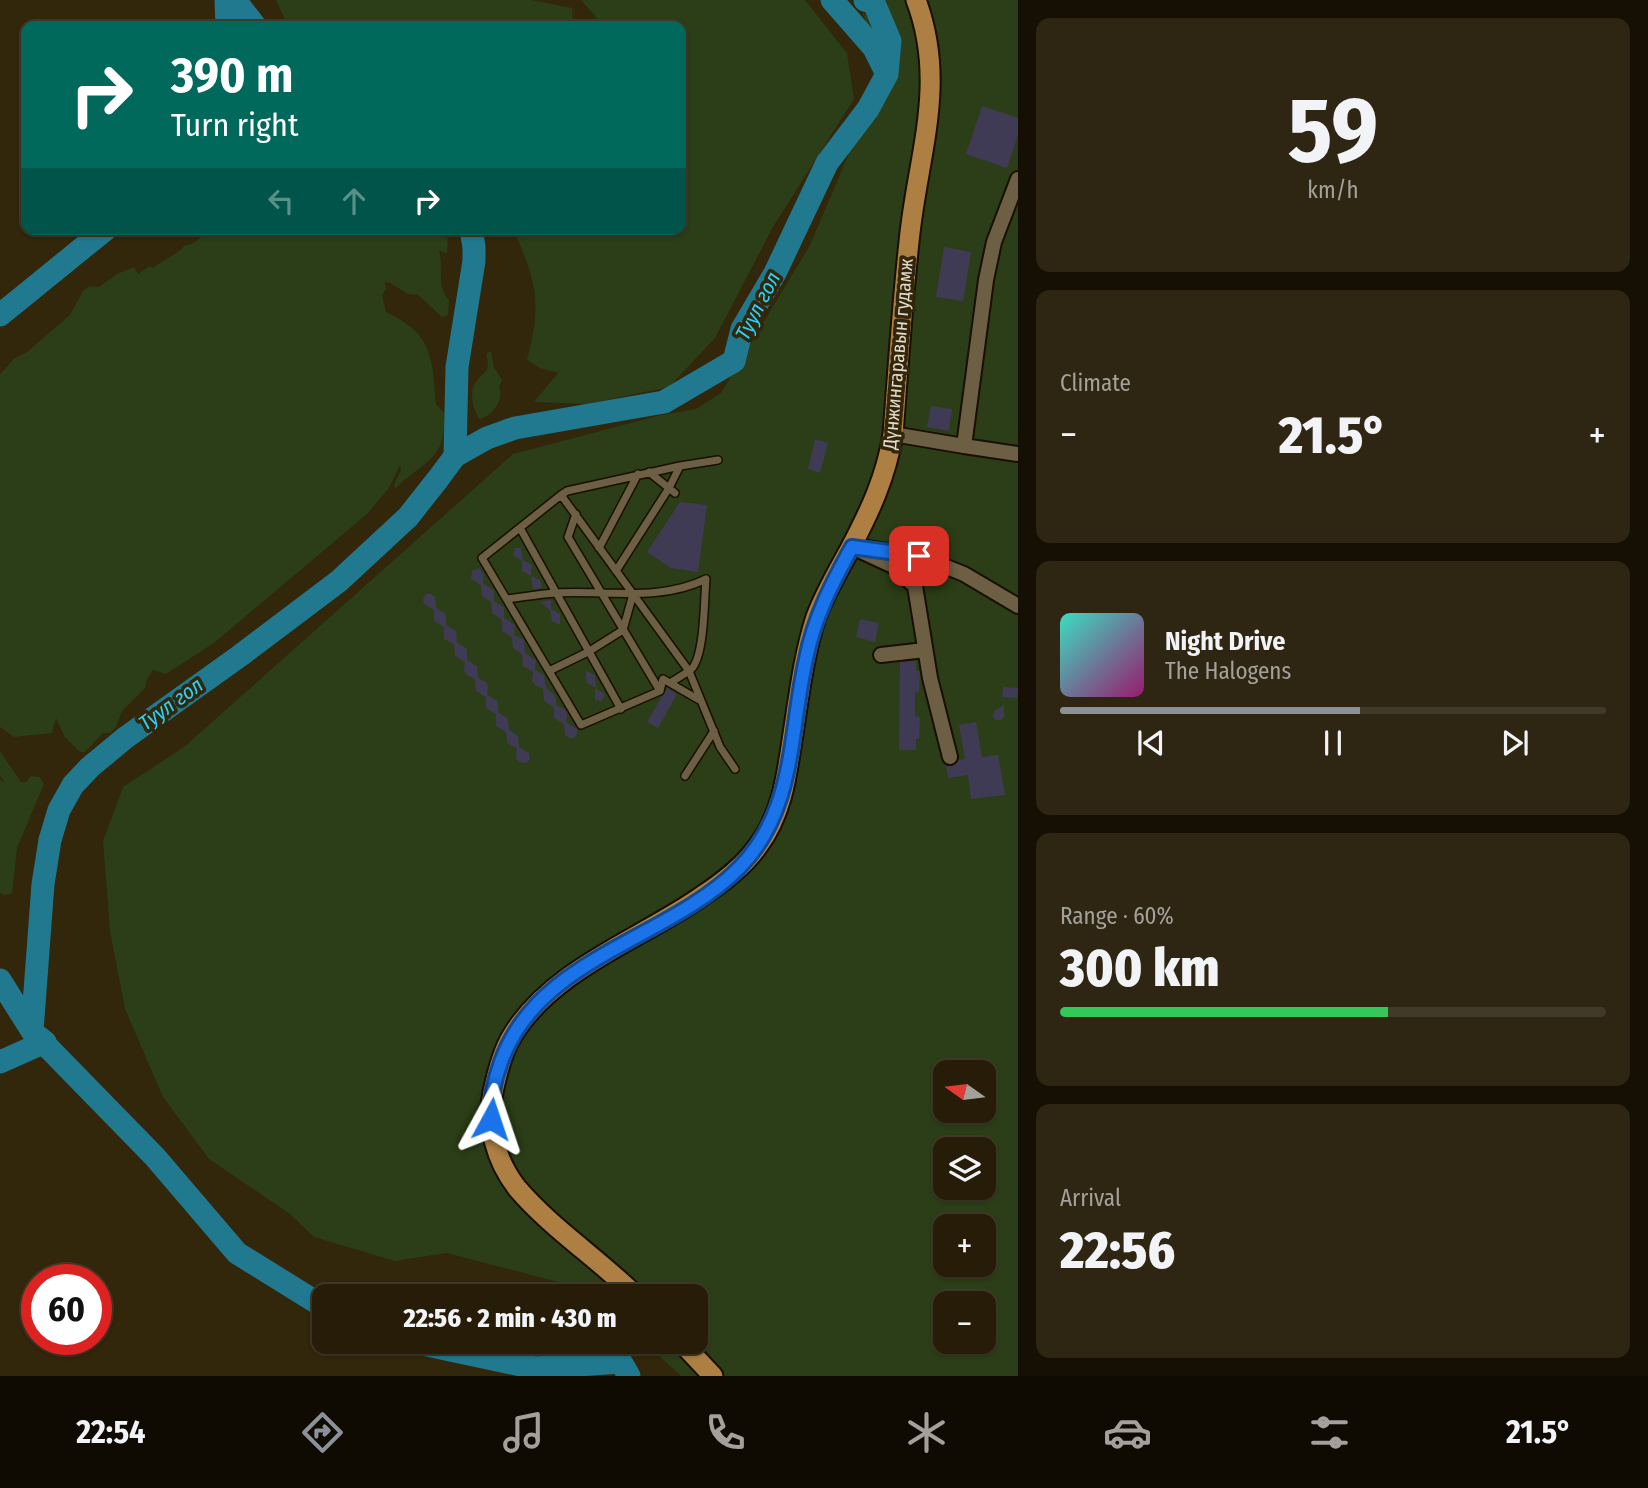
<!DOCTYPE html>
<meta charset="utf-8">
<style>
:root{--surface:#261c08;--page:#2e2512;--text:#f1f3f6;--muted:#a4a19c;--line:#423a29;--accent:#8c9099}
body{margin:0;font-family:"Fira Sans Condensed",sans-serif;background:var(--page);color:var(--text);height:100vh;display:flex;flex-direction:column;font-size:26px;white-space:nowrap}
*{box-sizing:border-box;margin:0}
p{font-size:23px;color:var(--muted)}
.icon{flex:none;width:38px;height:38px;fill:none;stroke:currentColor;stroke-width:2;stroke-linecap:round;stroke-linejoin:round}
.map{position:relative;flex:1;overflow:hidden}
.sheet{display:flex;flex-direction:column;gap:18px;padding:18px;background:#150f04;width:630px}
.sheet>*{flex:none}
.hud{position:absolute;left:21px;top:21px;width:665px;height:214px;border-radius:14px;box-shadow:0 2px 5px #0004,0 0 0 2px var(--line);background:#00695c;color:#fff;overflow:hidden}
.needle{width:46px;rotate:284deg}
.fabs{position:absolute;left:933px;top:1060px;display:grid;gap:14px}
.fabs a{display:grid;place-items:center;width:63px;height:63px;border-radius:14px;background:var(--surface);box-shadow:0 2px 5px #0004,0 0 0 2px var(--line);font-size:35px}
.speed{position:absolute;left:21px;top:1264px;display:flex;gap:14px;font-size:35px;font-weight:700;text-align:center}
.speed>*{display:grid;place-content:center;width:91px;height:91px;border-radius:50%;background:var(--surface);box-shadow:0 2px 5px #0004,0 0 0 2px var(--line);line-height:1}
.speed .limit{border:10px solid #d22;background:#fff;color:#111}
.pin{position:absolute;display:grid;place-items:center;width:60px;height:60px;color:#fff;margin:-30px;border-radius:14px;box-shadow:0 4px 10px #0006}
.me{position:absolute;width:77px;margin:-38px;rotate:5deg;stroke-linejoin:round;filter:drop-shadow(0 0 5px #0008)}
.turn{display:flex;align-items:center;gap:24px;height:147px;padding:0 35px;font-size:32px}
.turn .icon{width:91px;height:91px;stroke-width:2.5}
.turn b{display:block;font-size:49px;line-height:60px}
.lanes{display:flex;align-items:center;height:66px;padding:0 35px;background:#0003;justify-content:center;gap:35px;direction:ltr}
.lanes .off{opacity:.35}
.big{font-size:52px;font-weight:800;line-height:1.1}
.sheet .tile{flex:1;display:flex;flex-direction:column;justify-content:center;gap:10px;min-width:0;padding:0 24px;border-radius:14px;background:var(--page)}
.sheet .dial{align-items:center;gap:0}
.dial b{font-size:91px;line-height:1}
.song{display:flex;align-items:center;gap:21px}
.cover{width:84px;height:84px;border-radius:10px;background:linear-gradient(135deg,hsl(170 70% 55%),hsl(320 70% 35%))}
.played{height:7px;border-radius:4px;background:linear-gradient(90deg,var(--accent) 55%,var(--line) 55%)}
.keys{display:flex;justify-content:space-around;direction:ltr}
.heat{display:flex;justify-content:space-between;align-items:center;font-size:38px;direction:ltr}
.charge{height:10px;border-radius:5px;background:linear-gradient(90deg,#34c759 60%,var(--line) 0)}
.trip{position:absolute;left:312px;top:1284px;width:396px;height:70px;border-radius:14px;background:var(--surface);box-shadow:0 2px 5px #0004,0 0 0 2px var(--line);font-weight:800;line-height:70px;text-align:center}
.tabs{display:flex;height:112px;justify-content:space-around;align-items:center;background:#0f0b03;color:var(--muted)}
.tabs .icon{width:49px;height:49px}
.tabs .active{color:var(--accent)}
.tabs b{font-size:32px;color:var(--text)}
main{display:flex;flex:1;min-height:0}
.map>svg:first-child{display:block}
.green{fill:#2b3e17;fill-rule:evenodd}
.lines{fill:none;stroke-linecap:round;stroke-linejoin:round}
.river{stroke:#217990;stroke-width:23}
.building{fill:#403b55}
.service-casing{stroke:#190e00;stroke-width:10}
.minor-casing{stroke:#190e00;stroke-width:18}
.primary-casing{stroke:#190e00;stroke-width:23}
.service{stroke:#6d5f43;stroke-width:7}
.minor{stroke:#6d5f43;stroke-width:14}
.primary{stroke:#ad7f42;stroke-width:19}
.route-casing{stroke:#114b97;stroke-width:18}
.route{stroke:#1a73e8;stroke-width:12}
.labels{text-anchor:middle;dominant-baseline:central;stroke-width:7;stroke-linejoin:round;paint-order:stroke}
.street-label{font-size:19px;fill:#e4dccd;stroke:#32260b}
.water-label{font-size:21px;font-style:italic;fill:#2ad2fb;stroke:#32260b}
</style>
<main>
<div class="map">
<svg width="1018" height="1376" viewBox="0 0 1018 1376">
<rect width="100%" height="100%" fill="#32260b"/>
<path class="green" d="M276 0H532L572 8 573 26H288Z
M581 0H805L847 53 854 99 773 227 715 338 669 387 587 404 534 402 558 373 540 368 527 360C542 303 537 283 513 229H681V26H604Z
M886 0H1018V1376H681L644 1342H695V1297H593L585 1289 447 1253 395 1261 314 1237 290 1214 209 1159 163 1097 125 1009 110 931 103 841 123 787 184 747 513 454 661 415 696 409 721 393 810 245 897 40ZM945 1073H984V1111H945ZM945 1150H984V1188H945ZM945 1227H984V1265H945ZM945 1304H984V1342H945Z
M862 13 876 20 882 27 881 42 870 31Z
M206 229H448L447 254 439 250C444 267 436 287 449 300L448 315 442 317 418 295 408 294 390 283 385 282 386 289 382 295 386 312C433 334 432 357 436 404L444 413C448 460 423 461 395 489L394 485 401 470 400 465 389 488 367 514 214 643 166 674 153 670 147 679 145 688 122 711 116 727 110 733H103L85 752H80L64 736 56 718 52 733 14 737 0 727V374L15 358 27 352 70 315 83 291 89 286 99 287 117 274 134 267 138 274 150 266 153 268C163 260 177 255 185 245 196 245 200 238 206 229Z
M491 351 494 367 502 380 499 387C505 399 492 417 479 419 472 406 468 391 478 379 480 376 484 374 486 371 490 365 486 359 487 353Z
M0 751 21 782H26L31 776 40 777 44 784 17 848 12 894 5 895 0 893V780L5 782 0 776Z"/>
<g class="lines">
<path class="river" d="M226 0 227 26
M235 0 255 26
M865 0 874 3 890 41 887 74
M0 315 106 229
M455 456 487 438 515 428 664 402 734 361 742 329 775 273 827 163 868 109 887 74 874 48 832 0
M0 980 32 1031 155 1157 237 1253 324 1307
M32 1031 43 884 50 840 59 810 73 785 90 767 125 738 241 655 339 581 408 517 438 479 455 456 457 367 474 261V247L471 229
M0 1062 45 1042 36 1035
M413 1342 535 1368 621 1362 629 1376"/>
</g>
<path class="building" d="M982 106 1018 118V135L1007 168 966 154Z
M944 247 971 252 963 301 936 297Z
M931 406 952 409 949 431 927 427Z
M815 439 828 443 820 473 808 469Z
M680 502 707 505 698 572 671 568 647 552Z
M515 548H521L523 560 532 565 531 576 522 571V561L513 555Z
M479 568 484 574 483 583 494 590V601L504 607V618L515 625 514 635 524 640 525 653 536 660 535 670 544 675 546 688 556 696V705L564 709 567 713 566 722 577 729V733L574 738H569L565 735 564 724 554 718V707L544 701 543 689 535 685 532 681 533 672 523 666 522 654 513 648 512 637 502 631V620L492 613 491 602 482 596 481 585 471 579 472 571Z
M531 576 540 580 542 588 533 589Z
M426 594H431L435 597 436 608 446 614V625L456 631 457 643 467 649V660L477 666 478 678 486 682 488 686 487 695 498 701V712L508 719 509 730 518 736 519 747 529 753 530 759 526 763 519 762 516 758 517 749 507 743 506 732 496 726V714L486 708V697L476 691 475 679 467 675 464 671 465 662 455 656 454 644 444 639V627L434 621V610L424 604 423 599Z
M551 600V609L560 614V625L552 621 550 610 540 602Z
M860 619 879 623 875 642 856 637Z
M916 661V671H919L920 674 919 692H915V716L920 717 919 739H916V750H899L900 662Z
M586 671 595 675 596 688 586 682Z
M1003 687 1018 688 1017 698 1002 697Z
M595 688 605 694 602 701 595 700Z
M667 688 677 694 658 728 647 722Z
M1004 705V717L1001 720H995L993 716 994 711Z
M976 722 982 757 998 755 1005 795 971 799 968 775 948 778 946 766H953L959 760 965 759 959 725Z"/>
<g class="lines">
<g class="service-casing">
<path id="service" d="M680 466 718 460
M649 472 675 493
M561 495 567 491 680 466 669 488 616 571
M576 514 568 537 660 691
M520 528 621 709
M599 548 638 474
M507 599C523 597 540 594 556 593 605 590 660 602 706 579 704 599 705 662 689 671L720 747 735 769
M549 671 588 652 623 630 633 594
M670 683 689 671 561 495 482 558 581 725 660 691 663 679 701 701
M685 776 714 731"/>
</g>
<g class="minor-casing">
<path id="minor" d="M893 434 964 446 986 280 994 242 1018 179
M964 446 1018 454
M852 547 893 566 915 586 930 678 950 757
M867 548 919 556 964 574 1018 606
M881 655 925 650"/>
</g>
<g class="primary-casing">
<path id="primary" d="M637 1297C599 1259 552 1229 517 1188 496 1161 486 1125 493 1092 497 1073 502 1052 512 1036 552 969 641 939 702 896 723 882 743 867 758 846 783 813 787 773 793 734 799 695 804 654 816 617 825 593 838 571 850 549 870 511 886 477 893 434 898 370 902 306 909 242 917 157 948 85 916 0
M681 1342 713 1376"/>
</g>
<use href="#service" class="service"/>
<use href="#minor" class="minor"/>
<use href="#primary" class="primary"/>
</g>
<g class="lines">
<g class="route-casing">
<path id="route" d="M491 1119C490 1099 494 1081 501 1062 538 957 668 940 739 868 796 810 789 733 806 659 814 618 832 583 852 547L919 556"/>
</g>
<use href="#route" class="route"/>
</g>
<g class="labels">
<g class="street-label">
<text transform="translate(898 354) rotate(-85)">Дүнжингаравын гудамж</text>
</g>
<g class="water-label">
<text transform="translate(758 306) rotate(-63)">Туул гол</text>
<text transform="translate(171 704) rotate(-36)">Туул гол</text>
</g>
</g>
</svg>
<div class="fabs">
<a><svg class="needle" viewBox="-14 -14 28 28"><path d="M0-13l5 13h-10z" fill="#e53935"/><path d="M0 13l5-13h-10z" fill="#a4a19c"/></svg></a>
<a><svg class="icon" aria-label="layers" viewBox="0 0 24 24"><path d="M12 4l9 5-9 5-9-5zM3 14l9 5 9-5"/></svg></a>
<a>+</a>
<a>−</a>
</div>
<div class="speed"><div class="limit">60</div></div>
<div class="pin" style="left:919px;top:556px;background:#d93025"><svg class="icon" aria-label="arrive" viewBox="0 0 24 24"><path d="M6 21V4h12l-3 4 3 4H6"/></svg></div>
<svg class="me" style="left:491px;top:1119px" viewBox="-20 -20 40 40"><path d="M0-17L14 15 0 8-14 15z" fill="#1a73e8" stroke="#fff" stroke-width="4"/></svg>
<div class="trip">22:56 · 2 min · 430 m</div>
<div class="hud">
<div class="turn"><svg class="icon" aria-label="right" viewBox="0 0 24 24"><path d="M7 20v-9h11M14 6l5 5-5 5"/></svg><div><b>390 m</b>Turn right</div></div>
<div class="lanes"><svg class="icon off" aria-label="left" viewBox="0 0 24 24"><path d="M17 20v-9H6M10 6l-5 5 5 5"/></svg><svg class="icon off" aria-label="ahead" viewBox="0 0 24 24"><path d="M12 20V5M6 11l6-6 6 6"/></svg><svg class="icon" aria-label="right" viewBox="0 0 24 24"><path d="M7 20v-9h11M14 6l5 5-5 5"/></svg></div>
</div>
</div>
<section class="sheet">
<div class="tile dial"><b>59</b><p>km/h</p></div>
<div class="tile"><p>Climate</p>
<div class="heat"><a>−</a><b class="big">21.5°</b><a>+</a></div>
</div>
<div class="tile">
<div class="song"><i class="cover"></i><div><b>Night Drive</b><p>The Halogens</p></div></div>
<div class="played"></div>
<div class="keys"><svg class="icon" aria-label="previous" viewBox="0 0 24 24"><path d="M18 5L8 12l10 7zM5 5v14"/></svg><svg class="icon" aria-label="pause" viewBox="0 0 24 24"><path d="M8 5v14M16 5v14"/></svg><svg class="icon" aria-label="next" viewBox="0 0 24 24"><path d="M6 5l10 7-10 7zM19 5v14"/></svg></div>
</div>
<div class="tile"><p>Range · 60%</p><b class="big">300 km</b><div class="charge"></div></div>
<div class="tile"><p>Arrival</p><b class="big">22:56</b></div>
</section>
</main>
<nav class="tabs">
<b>22:54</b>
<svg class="icon active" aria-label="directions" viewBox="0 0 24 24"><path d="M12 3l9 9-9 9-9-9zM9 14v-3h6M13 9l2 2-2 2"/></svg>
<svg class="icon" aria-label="music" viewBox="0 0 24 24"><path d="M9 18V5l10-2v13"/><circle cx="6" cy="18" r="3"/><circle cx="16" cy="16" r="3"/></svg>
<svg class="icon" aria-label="phone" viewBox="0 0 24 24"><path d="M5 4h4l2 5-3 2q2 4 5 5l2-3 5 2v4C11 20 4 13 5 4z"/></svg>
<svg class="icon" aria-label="climate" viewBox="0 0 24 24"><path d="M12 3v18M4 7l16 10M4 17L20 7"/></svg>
<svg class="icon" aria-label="car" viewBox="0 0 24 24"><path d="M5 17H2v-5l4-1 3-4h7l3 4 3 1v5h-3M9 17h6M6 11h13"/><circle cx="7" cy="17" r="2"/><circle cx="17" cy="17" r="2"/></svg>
<svg class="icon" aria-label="filters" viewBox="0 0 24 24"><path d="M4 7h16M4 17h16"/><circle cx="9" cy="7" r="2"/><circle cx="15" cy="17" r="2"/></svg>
<b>21.5°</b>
</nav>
